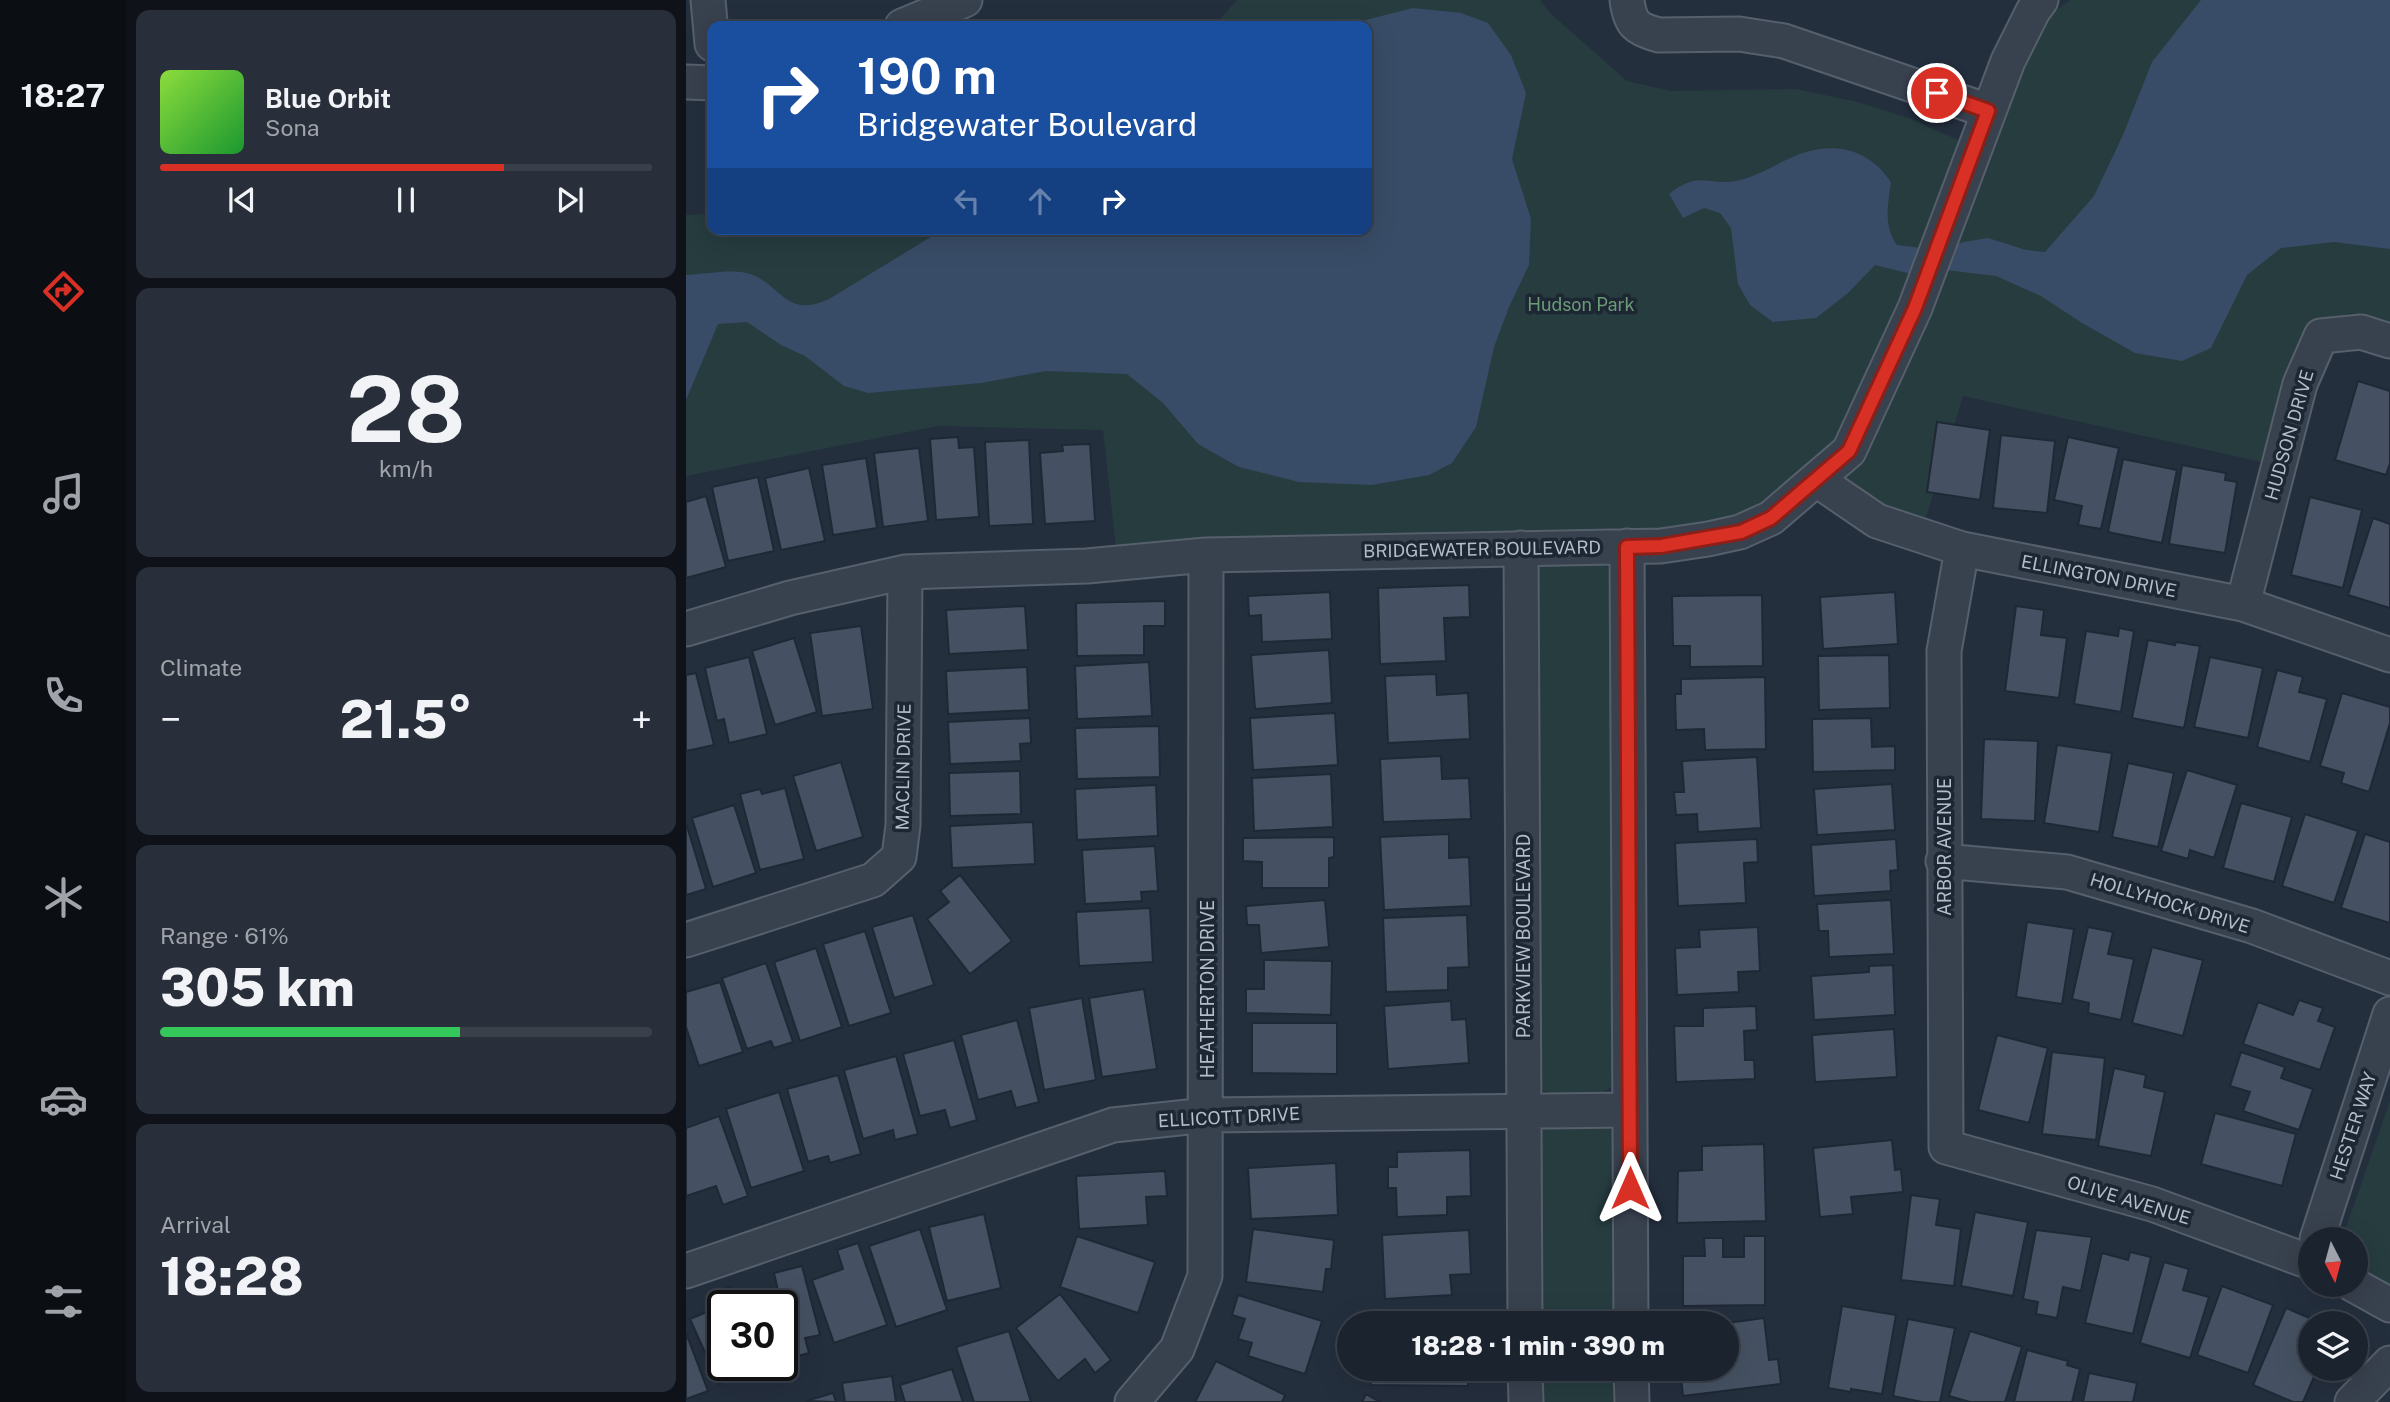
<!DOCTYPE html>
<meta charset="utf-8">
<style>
:root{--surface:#1b232e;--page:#282f3a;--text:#f1f3f6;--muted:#a0a4aa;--line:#39404a;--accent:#d93025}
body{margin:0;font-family:"Public Sans",sans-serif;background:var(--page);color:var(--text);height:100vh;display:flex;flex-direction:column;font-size:26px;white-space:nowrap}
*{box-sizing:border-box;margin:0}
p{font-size:23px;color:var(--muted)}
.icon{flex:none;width:38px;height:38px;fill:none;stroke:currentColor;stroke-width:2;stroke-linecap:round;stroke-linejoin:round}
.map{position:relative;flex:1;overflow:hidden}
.panel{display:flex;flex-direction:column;gap:10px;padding:10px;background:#0f1319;width:560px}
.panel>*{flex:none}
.top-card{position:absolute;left:21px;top:21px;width:665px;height:214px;border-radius:14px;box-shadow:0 7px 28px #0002,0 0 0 2px var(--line);background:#1a4fa0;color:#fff;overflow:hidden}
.needle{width:46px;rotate:174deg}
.fabs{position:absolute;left:1612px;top:1227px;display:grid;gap:14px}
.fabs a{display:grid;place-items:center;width:70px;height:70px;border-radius:50%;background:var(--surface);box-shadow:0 7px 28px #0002,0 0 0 2px var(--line);font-size:35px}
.speed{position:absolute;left:21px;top:1290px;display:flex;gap:14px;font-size:35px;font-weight:700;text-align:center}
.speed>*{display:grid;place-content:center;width:91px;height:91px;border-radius:50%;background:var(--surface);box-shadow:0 7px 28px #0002,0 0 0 2px var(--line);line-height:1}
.speed .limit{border:4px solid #111;border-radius:10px;background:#fff;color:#111}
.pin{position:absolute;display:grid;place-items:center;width:60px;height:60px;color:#fff;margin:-30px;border:4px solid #fff;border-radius:50%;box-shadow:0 2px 7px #0007}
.me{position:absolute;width:77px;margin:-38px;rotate:0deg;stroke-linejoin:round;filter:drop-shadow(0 0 5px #0008)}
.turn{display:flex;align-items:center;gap:24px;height:147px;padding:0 35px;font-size:32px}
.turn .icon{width:91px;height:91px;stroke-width:2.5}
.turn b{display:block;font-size:49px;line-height:60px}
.lanes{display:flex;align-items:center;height:66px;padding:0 35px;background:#0003;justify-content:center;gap:35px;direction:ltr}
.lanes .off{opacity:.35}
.big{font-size:52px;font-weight:800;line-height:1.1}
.panel .card{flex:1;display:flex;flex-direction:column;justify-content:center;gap:10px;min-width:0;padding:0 24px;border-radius:14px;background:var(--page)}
.panel .dial{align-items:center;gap:0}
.dial b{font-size:91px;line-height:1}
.song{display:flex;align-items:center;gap:21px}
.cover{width:84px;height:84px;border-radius:10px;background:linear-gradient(135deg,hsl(90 70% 55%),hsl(130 70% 35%))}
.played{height:7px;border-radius:4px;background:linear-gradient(90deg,var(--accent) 70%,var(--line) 70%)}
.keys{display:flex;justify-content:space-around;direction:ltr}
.heat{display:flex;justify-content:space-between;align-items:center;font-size:38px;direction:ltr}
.charge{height:10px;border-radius:5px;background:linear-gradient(90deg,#34c759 61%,var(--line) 0)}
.trip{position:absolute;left:651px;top:1311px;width:402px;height:70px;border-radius:35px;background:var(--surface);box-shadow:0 7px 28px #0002,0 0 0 2px var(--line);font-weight:800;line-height:70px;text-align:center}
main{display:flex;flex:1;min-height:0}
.dock{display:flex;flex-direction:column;width:126px;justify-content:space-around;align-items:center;background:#0b0e12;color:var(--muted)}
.dock .icon{width:49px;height:49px}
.dock .active{color:var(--accent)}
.dock b{font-size:32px;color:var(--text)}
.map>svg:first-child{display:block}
.green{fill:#263c3f}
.water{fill:#394c67}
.building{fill:#455162;stroke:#1f2835;stroke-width:2}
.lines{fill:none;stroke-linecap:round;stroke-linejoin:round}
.minor-casing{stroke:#565f6c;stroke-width:37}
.minor{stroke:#38414e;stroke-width:33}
.route-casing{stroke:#8d1f18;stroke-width:18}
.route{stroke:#d93025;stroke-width:12}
.labels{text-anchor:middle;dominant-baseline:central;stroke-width:7;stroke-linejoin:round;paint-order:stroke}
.park-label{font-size:18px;fill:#6b9a76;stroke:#1d2633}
.street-label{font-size:18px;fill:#b4bcc9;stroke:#1d2633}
</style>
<main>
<nav class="dock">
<b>18:27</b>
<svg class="icon active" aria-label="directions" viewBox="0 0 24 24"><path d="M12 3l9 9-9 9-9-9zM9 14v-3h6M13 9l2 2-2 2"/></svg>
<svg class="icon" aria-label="music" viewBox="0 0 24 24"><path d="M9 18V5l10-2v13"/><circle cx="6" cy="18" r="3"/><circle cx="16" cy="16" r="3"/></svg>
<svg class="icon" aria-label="phone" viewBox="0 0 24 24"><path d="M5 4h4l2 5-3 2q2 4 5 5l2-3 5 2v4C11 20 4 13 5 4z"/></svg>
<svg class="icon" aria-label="climate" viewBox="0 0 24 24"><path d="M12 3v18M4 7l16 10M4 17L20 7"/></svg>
<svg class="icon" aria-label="car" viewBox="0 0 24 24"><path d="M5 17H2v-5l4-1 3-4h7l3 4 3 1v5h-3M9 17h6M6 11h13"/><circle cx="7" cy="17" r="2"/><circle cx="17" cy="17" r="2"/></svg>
<svg class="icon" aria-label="filters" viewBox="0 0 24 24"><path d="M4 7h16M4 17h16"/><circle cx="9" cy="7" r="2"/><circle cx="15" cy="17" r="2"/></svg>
</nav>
<section class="panel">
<div class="card">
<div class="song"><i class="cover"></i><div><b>Blue Orbit</b><p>Sona</p></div></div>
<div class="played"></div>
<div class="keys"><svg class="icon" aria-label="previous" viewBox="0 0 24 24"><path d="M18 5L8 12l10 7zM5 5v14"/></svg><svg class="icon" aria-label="pause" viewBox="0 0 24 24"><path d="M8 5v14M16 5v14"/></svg><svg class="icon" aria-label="next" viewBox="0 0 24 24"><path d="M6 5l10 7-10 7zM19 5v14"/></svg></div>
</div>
<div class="card dial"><b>28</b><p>km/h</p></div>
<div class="card"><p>Climate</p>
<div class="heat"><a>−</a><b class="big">21.5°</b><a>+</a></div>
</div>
<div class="card"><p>Range · 61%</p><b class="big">305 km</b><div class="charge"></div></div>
<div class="card"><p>Arrival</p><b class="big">18:28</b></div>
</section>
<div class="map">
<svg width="1704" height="1402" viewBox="0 0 1704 1402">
<rect width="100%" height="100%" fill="#242f3e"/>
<path class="green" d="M551 0H854L865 14 941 81 985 91 1110 89 1172 102 1225 119 1303 154 1333 77 1366 13 1384 0H1704V325L1664 313 1628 328 1589 465 1277 396 1238 524 1174 497 1141 471 1069 512 981 531H776L430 548 417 430 252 426 0 476V215L26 214V229H681V26H528Z
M870 564H913L925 568 933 1074C931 1079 929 1085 924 1088 910 1099 868 1095 852 1089L844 582 853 567Z
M1704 1101V1285L1670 1269V1239H1656Z
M866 1125 915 1126 927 1130 931 1323H846L847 1138 855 1129Z
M846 1369H930V1402H846Z"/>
<path class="water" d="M1515 0H1704V249L1648 242 1595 248 1561 275 1525 348 1496 361 1449 353 1396 323 1355 296 1310 276 1260 270 1221 273 1189 265 1162 293 1130 318 1087 322 1064 305 1052 284 1045 228 1034 213 1018 208 997 218 983 194C1014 170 1020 186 1050 181 1069 177 1084 168 1100 160 1139 140 1180 144 1205 182 1202 205 1197 226 1211 245L1251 250 1278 242 1302 238 1340 250 1359 252 1408 196 1437 135 1466 62Z
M727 8 775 13 802 23 825 55 840 93 826 159 845 219 843 265 823 307 808 347 790 427 766 463 743 475 686 485 613 482 553 467 512 444 477 403 441 374 360 371 295 383 182 393 158 386 119 356 95 345 61 322 32 324 0 400V275C15 274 42 270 55 272 96 278 95 321 143 299L258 229H681V26H656Z"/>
<path class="building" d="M1672 381 1704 391V463L1700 475 1649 460Z
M1251 422 1304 430 1294 500 1241 492Z
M1315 435 1369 441 1361 513 1307 508Z
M272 437 273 448 288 447 293 517 250 520 244 439Z
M1382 437 1433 448 1415 529 1392 525 1396 506 1368 500Z
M343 440 347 524 303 526 299 442Z
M404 444 409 521 359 524 354 453 377 451 376 445Z
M233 448 242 521 197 527 188 453Z
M180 458 191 528 147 535 136 465Z
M1437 459 1491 470 1476 543 1422 532Z
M1496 465 1540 473 1539 480 1551 482 1539 553 1483 544Z
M123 468 139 541 95 550 79 478Z
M72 477 88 551 42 561 26 487Z
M20 496 40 567 0 578V502Z
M1624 497 1676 510 1657 588 1605 575Z
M1687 518 1704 524V608L1662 595Z
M783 585 784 617 758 618 760 661 694 664 692 588Z
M644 592 646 639 576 642 575 615 563 616 562 596Z
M1209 592 1212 644 1137 649 1134 597Z
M1076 595 1077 666 1004 667V646H987L986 596Z
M479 601V626H458V655L391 656 390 603Z
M339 606 342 650 263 654 260 610Z
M1330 606 1358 610 1355 635 1381 638 1373 698 1319 691Z
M175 626 187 709 136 716 124 633Z
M1433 628 1448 631 1435 712 1388 704 1400 631 1432 636Z
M108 638 131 712 89 725 66 651Z
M1462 640 1489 645 1490 642 1514 646 1498 728 1446 718Z
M643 650 646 703 569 709 565 655Z
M1203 655 1204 708 1133 710 1132 656Z
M63 657 81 734 43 743 38 719 31 721 19 668Z
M1524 657 1577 668 1562 738 1508 727Z
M463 662 466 716 391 719 389 666Z
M341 667 343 710 262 714 260 671Z
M1591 670 1617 677 1613 692 1641 699 1624 762 1571 747Z
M10 673 28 745 0 751V675Z
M750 674 751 695 782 693 784 739 702 743 699 676Z
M1079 677 1080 749 1019 750 1018 729 990 730 989 694H995V679Z
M1656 693 1704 707V723L1683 792 1655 783 1658 773 1634 766Z
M649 713 652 765 567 770 564 718Z
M344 718 345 743 334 744 335 761 264 764 262 722Z
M1185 718 1186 747 1209 746V770L1127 772 1126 719Z
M473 726 474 777 391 779 389 728Z
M1298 739 1352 741 1349 821 1295 819Z
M1371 745 1426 753 1413 832 1358 823Z
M755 756 756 779 783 778 785 819 697 822 694 759Z
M1071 757 1075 828 1012 832 1011 814 990 815 988 792H998L996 761Z
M155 762 177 837 130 851 107 776Z
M1442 763 1488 773 1472 847 1426 837Z
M1501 770 1551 785 1528 858 1504 850 1502 859 1475 851Z
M334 771 335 814 264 816 263 773Z
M645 774 647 827 568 831 566 778Z
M1206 784 1209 830 1131 835 1128 789Z
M470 785 472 836 391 840 389 789Z
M99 788 118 859 74 870 54 794 74 789 76 794Z
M1555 803 1606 817 1588 882 1537 868Z
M48 805 70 873 27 887 6 818Z
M1619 814 1672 831 1648 903 1596 886Z
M347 822 349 864 266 868 264 826Z
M0 823 20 889 0 895Z
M763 834V858L783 857 785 906 698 910 694 837Z
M1679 834 1704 842V923L1655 908Z
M648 837V857L643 858V888H576V862L557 861V838Z
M1071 839 1072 862 1058 863 1060 903 992 906 989 843Z
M1210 839 1212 870 1204 871 1205 891 1128 896 1125 845Z
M469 846 472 891 455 892 456 901 399 904 396 850Z
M274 875 326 941 284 974 241 919 263 902 254 891Z
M639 900 643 947 575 953 573 925H561L560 906Z
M1205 900 1208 954 1143 957 1142 931H1133L1131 904Z
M464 908 467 962 393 966 390 912Z
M227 915 248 985 208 998 186 927Z
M781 915 783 967 762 968V990L700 992 697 918Z
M1341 922 1388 929 1376 1004 1330 997Z
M1072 927 1074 971 1052 972 1053 992 991 995 989 948 1014 947 1013 930Z
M1402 927 1427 932 1422 954 1448 959 1435 1020 1402 1013 1403 1003 1386 999Z
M179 931 205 1013 163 1026 137 944Z
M1466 947 1517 960 1497 1036 1446 1023Z
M130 948 156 1027 114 1041 88 962Z
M578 960 646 961 645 1015 560 1013V989H578Z
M80 963 107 1042 88 1048 85 1041 61 1049 36 978Z
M1207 965 1209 1015 1128 1020 1125 976 1183 972V966Z
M34 982 57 1052 13 1066 0 1027V992Z
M458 989 471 1069 416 1077 403 998Z
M396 998 410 1080 358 1090 343 1008Z
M1613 1000 1637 1008 1632 1021 1649 1027 1634 1070 1557 1044 1572 1002 1607 1015Z
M765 1001 766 1020 780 1019 783 1063 702 1069 698 1006Z
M1070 1006 1071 1030 1058 1031 1059 1060H1068L1069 1079 990 1082 988 1026H1017V1008Z
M331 1020 353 1102 330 1108 325 1091 292 1100 275 1035Z
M566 1023H651V1074L566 1073Z
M1208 1029 1211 1077 1129 1082 1126 1035Z
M1311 1035 1362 1048 1343 1123 1292 1110Z
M268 1040 291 1120 264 1128 259 1110 234 1116 217 1054Z
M1366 1052 1419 1058 1410 1140 1356 1134Z
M1555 1052 1599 1067 1595 1078 1627 1089 1613 1130 1557 1111 1564 1092 1544 1086Z
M210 1056 232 1134 209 1140 207 1130 177 1139 158 1070Z
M1428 1068 1460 1075 1458 1087 1479 1092 1465 1156 1412 1146Z
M152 1075 175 1154 144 1163 142 1156 122 1162 101 1089Z
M93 1092 118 1171 65 1188 40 1109Z
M1529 1113 1610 1134 1596 1186 1515 1164Z
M33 1116 62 1196 37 1205 30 1186 0 1196V1128Z
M1206 1140 1209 1170 1215 1169 1217 1192 1165 1197 1167 1214 1134 1217 1127 1148Z
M1078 1144 1080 1221 991 1223 992 1171 1016 1170V1146Z
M784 1150 785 1196 761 1197V1215L711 1217 710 1188H702V1167H711V1152Z
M650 1163 652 1215 565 1219 562 1168Z
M479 1171 481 1196 460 1197 462 1225 393 1229 390 1176Z
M1225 1195 1254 1199 1250 1225 1275 1229 1268 1286 1215 1280Z
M1289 1212 1342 1222 1327 1296 1275 1286Z
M298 1214 315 1288 261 1301 243 1227Z
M234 1229 261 1310 210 1327 183 1246Z
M567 1229 648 1240 645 1269H640L637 1292 560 1282Z
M783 1230 785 1274 764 1275 766 1295 699 1299 696 1235Z
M1350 1230 1406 1237 1395 1291 1377 1287 1371 1318 1350 1314 1352 1302 1337 1299Z
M391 1236 469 1262 452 1313 374 1287Z
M1058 1236H1079V1305L997 1306V1256H1019L1018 1238H1037V1257H1058Z
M172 1243 201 1325 148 1343 126 1280 157 1269 151 1250Z
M1444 1252 1465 1257 1447 1334 1399 1323 1416 1253 1442 1260Z
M1478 1262 1503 1269 1497 1290 1523 1297 1504 1358 1454 1343Z
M116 1266 134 1335 119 1338 123 1353 96 1360V1306H72L70 1300 93 1295 88 1273Z
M1536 1286 1587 1305 1562 1373 1511 1355Z
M44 1287 52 1306H37V1365H75L33 1384 4 1319 35 1306 29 1293Z
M374 1294 425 1360 409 1373 399 1359 372 1381 330 1328Z
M552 1295 636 1321 619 1374 562 1356 566 1343 552 1339 559 1319 546 1315Z
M1156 1306 1210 1315 1196 1394 1165 1389V1392L1142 1388Z
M1600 1308 1635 1323H1624V1368H1632L1617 1402H1607L1567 1385Z
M685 1312H752V1323H685Z
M1078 1318 1083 1360 1092 1359 1095 1384 997 1396 994 1368H1041V1323Z
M1222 1319 1269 1328 1254 1402H1236L1207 1396Z
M323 1331 345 1402H288L270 1347Z
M1284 1331 1336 1347 1319 1402H1284L1263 1396Z
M0 1333 22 1391 0 1399Z
M1341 1350 1382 1361 1381 1365 1394 1369 1386 1402H1328Z
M530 1361 599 1395 596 1402H509Z
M685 1368H782V1386L685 1385Z
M266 1369 277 1402H219L214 1385Z
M1403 1373 1451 1383 1447 1402H1397Z
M206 1376 210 1402H159L156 1383Z
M147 1393 150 1402 120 1401Z
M680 1394 694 1402H676Z"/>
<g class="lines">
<g class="minor-casing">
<path id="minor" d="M22 0 26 44
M941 0C944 24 950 29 973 35L1053 34 1098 41 1302 111
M216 26 279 0
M0 82 26 83
M1131 480 1191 521 1276 549 1557 604 1704 655
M941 546 945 1323
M835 548 839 1323
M1276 549 1258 651 1260 1147 1466 1204 1624 1262
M1557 604 1614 384 1635 336 1675 332 1704 341
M0 629 104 598 219 572 401 566 520 555 975 546 1022 539 1054 532 1085 518 1163 451 1229 308 1322 61 1347 11 1355 0
M1257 861 1381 872 1566 926 1704 978
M0 940 187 880 213 857 217 825 219 572
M1631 1239 1704 1014
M0 1271 427 1125 521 1115 943 1110
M1666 1284 1704 1305
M839 1368 840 1402
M945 1368 946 1402
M446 1402 491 1349 519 1276 520 555
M1666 1402 1704 1363"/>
</g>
<use href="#minor" class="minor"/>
</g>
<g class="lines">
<g class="route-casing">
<path id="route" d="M944 1188 941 547 975 546 1055 532 1085 518 1163 451 1229 308 1302 111 1251 93"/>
</g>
<use href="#route" class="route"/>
</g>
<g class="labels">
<g class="park-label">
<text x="895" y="304">Hudson Park</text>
</g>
<g class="street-label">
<text transform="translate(1603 435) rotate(-74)">HUDSON DRIVE</text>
<text transform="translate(796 549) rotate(-1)">BRIDGEWATER BOULEVARD</text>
<text transform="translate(1413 576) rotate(11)">ELLINGTON DRIVE</text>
<text transform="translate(217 767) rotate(-89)">MACLIN DRIVE</text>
<text transform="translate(1258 847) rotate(-90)">ARBOR AVENUE</text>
<text transform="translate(1484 903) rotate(17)">HOLLYHOCK DRIVE</text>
<text transform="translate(837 936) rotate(-90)">PARKVIEW BOULEVARD</text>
<text transform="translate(521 989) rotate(-90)">HEATHERTON DRIVE</text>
<text transform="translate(543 1117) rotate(-3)">ELLICOTT DRIVE</text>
<text transform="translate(1667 1126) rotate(-72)">HESTER WAY</text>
<text transform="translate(1443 1200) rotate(17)">OLIVE AVENUE</text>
</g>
</g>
</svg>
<div class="fabs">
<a><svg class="needle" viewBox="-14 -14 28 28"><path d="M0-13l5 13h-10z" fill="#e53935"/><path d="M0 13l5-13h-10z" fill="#a0a4aa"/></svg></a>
<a><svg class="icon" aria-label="layers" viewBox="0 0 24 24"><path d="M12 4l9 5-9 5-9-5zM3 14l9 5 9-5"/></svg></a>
</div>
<div class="speed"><div class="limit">30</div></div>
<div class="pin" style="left:1251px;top:93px;background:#d93025"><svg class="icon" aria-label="arrive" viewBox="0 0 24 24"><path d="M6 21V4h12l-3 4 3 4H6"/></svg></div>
<svg class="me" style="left:944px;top:1188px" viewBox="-20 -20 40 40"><path d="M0-17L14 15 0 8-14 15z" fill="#d93025" stroke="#fff" stroke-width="4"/></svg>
<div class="trip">18:28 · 1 min · 390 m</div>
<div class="top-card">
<div class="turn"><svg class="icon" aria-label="right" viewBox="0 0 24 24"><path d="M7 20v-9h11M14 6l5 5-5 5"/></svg><div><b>190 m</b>Bridgewater Boulevard</div></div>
<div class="lanes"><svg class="icon off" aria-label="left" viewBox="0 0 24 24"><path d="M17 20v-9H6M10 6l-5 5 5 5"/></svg><svg class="icon off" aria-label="ahead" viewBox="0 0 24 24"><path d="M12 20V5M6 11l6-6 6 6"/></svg><svg class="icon" aria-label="right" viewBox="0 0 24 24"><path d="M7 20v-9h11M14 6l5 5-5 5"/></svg></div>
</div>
</div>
</main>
